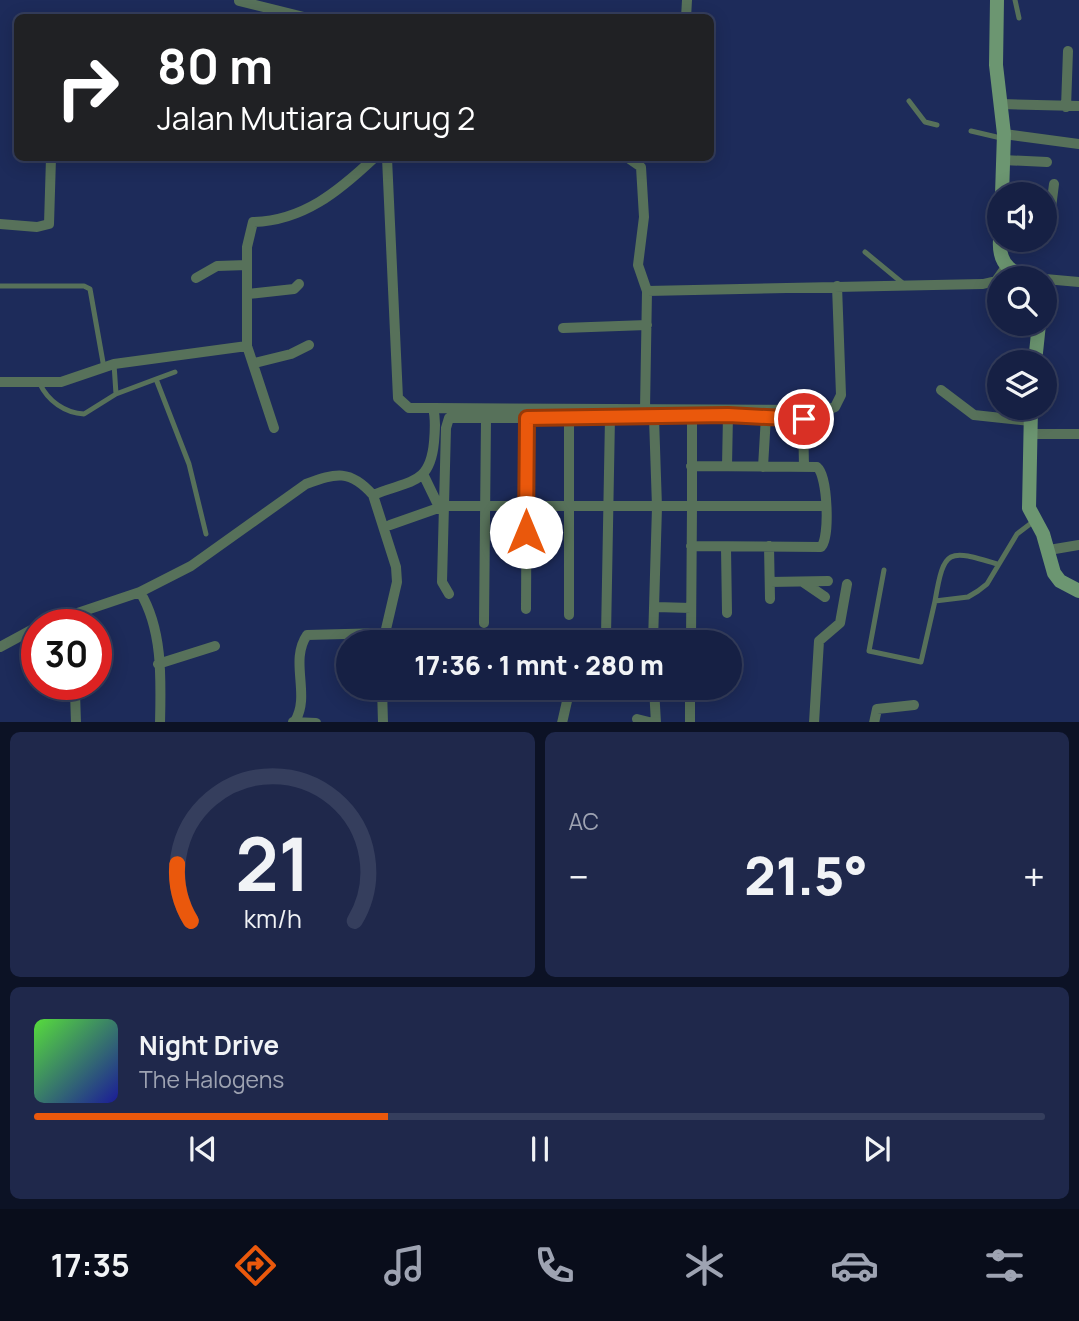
<!DOCTYPE html>
<html lang="id">
<meta charset="utf-8">
<style>
:root{--surface:#162044;--page:#1f284b;--text:#f1f3f6;--muted:#9ea3b2;--line:#353e5d;--accent:#ea580c}
body{margin:0;font-family:Manrope,sans-serif;background:var(--page);color:var(--text);height:100vh;display:flex;flex-direction:column;font-size:26px;white-space:nowrap}
*{box-sizing:border-box;margin:0}
p{font-size:23px;color:var(--muted)}
.icon{flex:none;width:38px;height:38px;fill:none;stroke:currentColor;stroke-width:2;stroke-linecap:round;stroke-linejoin:round}
.map{position:relative;height:722px;overflow:hidden}
.side{display:flex;flex-direction:column;gap:10px;padding:10px;background:#0c1225;flex:1}
.side>*{flex:none}
.banner{position:absolute;left:14px;top:14px;width:700px;height:147px;border-radius:10px;box-shadow:0 4px 18px #0003,0 0 0 2px var(--line);background:#202124;color:#fff;overflow:hidden}
.buttons{position:absolute;left:987px;top:182px;display:grid;gap:14px}
.buttons a{display:grid;place-items:center;width:70px;height:70px;border-radius:50%;background:var(--surface);box-shadow:0 4px 18px #0003,0 0 0 2px var(--line);font-size:35px}
.speed{position:absolute;left:21px;top:609px;display:flex;gap:14px;font-size:35px;font-weight:700;text-align:center}
.speed>*{display:grid;place-content:center;width:91px;height:91px;border-radius:50%;background:var(--surface);box-shadow:0 4px 18px #0003,0 0 0 2px var(--line);line-height:1}
.speed .limit{border:10px solid #d22;background:#fff;color:#111}
.pin{position:absolute;display:grid;place-items:center;width:60px;height:60px;color:#fff;margin:-30px;border:4px solid #fff;border-radius:50%;box-shadow:0 2px 7px #0007}
.me{position:absolute;width:77px;margin:-38px;rotate:0deg;stroke-linejoin:round;filter:drop-shadow(0 0 5px #0008)}
.turn{display:flex;align-items:center;gap:24px;height:147px;padding:0 28px;font-size:32px}
.turn .icon{width:91px;height:91px;stroke-width:2.5}
.turn b{display:block;font-size:49px;line-height:60px}
.big{font-size:52px;font-weight:800;line-height:1.1}
.side .tile{flex:1;display:flex;flex-direction:column;justify-content:center;gap:10px;min-width:0;padding:0 24px;border-radius:10px;background:var(--page)}
.side .dial{align-items:center;gap:0}
.dial svg{height:182px;overflow:visible;fill:none;stroke:var(--line);stroke-width:7;stroke-linecap:round;text-anchor:middle}
.dial text{fill:var(--text);stroke:none}
.song{display:flex;align-items:center;gap:21px}
.cover{width:84px;height:84px;border-radius:10px;background:linear-gradient(135deg,hsl(110 70% 55%),hsl(240 70% 35%))}
.played{height:7px;border-radius:4px;background:linear-gradient(90deg,var(--accent) 35%,var(--line) 35%)}
.keys{display:flex;justify-content:space-around;direction:ltr}
.heat{display:flex;justify-content:space-between;align-items:center;font-size:38px;direction:ltr}
.side .tiles{flex:1;display:grid;gap:10px;grid-template-columns:1fr 1fr}
.tile:last-child{grid-column:span 2}
.trip{position:absolute;left:336px;top:630px;width:406px;height:70px;border-radius:35px;background:var(--surface);box-shadow:0 4px 18px #0003,0 0 0 2px var(--line);font-weight:800;line-height:70px;text-align:center}
.tab-bar{display:flex;height:112px;justify-content:space-around;align-items:center;background:#090d1b;color:var(--muted)}
.tab-bar .icon{width:49px;height:49px}
.tab-bar .selected{color:var(--accent)}
.tab-bar b{font-size:32px;color:var(--text)}
.map>svg:first-child{display:block}
.lines{fill:none;stroke-linecap:round;stroke-linejoin:round}
.lane{stroke:#57715a;stroke-width:5}
.street{stroke:#57715a;stroke-width:10}
.secondary{stroke:#6c9671;stroke-width:14}
.route-casing{stroke:#983908;stroke-width:18}
.route{stroke:#ea580c;stroke-width:12}
</style>
<div class="map">
<svg width="1079" height="723" viewBox="0 0 1079 723">
<rect width="100%" height="100%" fill="#1d2b5a"/>
<g class="lines">
<path class="lane" d="M1015 0 1019 18
M909 101 925 122 937 125
M971 131 1001 138
M865 252 905 285
M0 286H84L90 289 104 368
M156 379 175 372
M40 384C48 401 65 413 84 414L116 394 114 364
M116 394 156 379 189 464 206 534
M884 570 869 651 921 662 935 601 968 597 978 591 987 584 1017 534 1034 521
M935 601C944 548 948 549 997 564"/>
<path class="street" d="M239 1 308 18
M579 18H583
M686 18 687 0
M1001 104 1079 106
M1066 107 1068 51
M1004 134 1079 144
M628 158 641 167 644 217 638 265 647 291 645 409
M1003 160 1047 162
M1045 209 1051 208 1054 184
M0 224 37 227 49 224 51 158
M196 278 217 266 247 265
M1045 279 1079 282
M647 291 983 284 996 281 1006 267
M248 294 294 289 299 284
M563 328 647 325
M247 346V247L253 222C303 221 339 191 374 158
M255 363 291 354 309 345
M0 382H61L114 364 247 346 274 428
M941 390 974 415 1030 421
M433 408 827 410 835 407 841 395 837 286
M569 417V615
M692 417V506H826
M1029 434H1079
M727 466 728 415
M763 467 766 416
M424 476 439 507
M373 495 396 567 397 582 383 642
M390 525 444 506H692L691 642
M691 546 821 547C830 538 828 476 817 467L691 466
M769 546 770 599
M726 548 727 613
M1049 550 1079 545
M770 582 828 581
M803 582 825 597
M140 592C163 630 161 679 160 723
M449 594 442 582 446 428 449 418H654L728 415 803 418 804 467
M656 607 691 608
M526 609 527 418
M484 623 486 419
M42 625 140 592 191 566 306 484C336 473 350 469 373 495 409 480 430 486 434 442 435 430 436 419 433 408H409L398 398 387 158
M606 636 610 417
M653 642 657 507 654 418
M0 647 37 627
M158 664 215 646
M382 688 383 723
M654 688 656 723
M75 692 76 723
M383 695 486 689 566 697
M637 719 653 723
M295 721C311 695 289 661 307 635L384 633
M293 722 316 723
M562 723 570 688
M690 723V688
M814 723 819 641 840 623 847 584
M874 723 877 709 914 705"/>
<path class="secondary" d="M997 0 996 65 1004 134 1002 194
M1000 240C998 267 1014 275 1038 278
M1035 362 1039 324
M1031 408 1029 508 1043 534 1054 573 1060 581 1079 591"/>
</g>
<g class="lines">
<g class="route-casing">
<path id="route" d="M526 532 527 418 728 415 804 419"/>
</g>
<use href="#route" class="route"/>
</g>
</svg>
<div class="buttons">
<a><svg class="icon" aria-label="sound" viewBox="0 0 24 24"><path d="M4 9h4l5-4v14l-5-4H4zM17 9q2 3 0 6"/></svg></a>
<a><svg class="icon" aria-label="search" viewBox="0 0 24 24"><circle cx="10" cy="10" r="6"/><path d="M15 15l6 6"/></svg></a>
<a><svg class="icon" aria-label="layers" viewBox="0 0 24 24"><path d="M12 4l9 5-9 5-9-5zM3 14l9 5 9-5"/></svg></a>
</div>
<div class="speed"><div class="limit">30</div></div>
<div class="pin" style="left:804px;top:419px;background:#d93025"><svg class="icon" aria-label="arrive" viewBox="0 0 24 24"><path d="M6 21V4h12l-3 4 3 4H6"/></svg></div>
<svg class="me" style="left:526px;top:532px" viewBox="-20 -20 40 40"><circle r="19" fill="#fff"/><path d="M0-13L10 11 0 6-10 11z" fill="#ea580c"/></svg>
<div class="trip">17:36 · 1 mnt · 280 m</div>
<div class="banner">
<div class="turn"><svg class="icon" aria-label="right" viewBox="0 0 24 24"><path d="M7 20v-9h11M14 6l5 5-5 5"/></svg><div><b>80 m</b>Jalan Mutiara Curug 2</div></div>
</div>
</div>
<section class="side">
<div class="tiles">
<div class="tile dial"><svg viewBox="0 0 100 80">
<path d="M14 69A42 42 0 1 1 86 69"/>
<path d="M14 69A42 42 0 0 1 8 44" stroke="#ea580c"/>
<text x="50" y="56" font-size="32" font-weight="700">21</text>
<text x="50" y="72" font-size="11">km/h</text>
</svg></div>
<div class="tile"><p>AC</p>
<div class="heat"><a>−</a><b class="big">21.5°</b><a>+</a></div>
</div>
<div class="tile">
<div class="song"><i class="cover"></i><div><b>Night Drive</b><p>The Halogens</p></div></div>
<div class="played"></div>
<div class="keys"><svg class="icon" aria-label="previous" viewBox="0 0 24 24"><path d="M18 5L8 12l10 7zM5 5v14"/></svg><svg class="icon" aria-label="pause" viewBox="0 0 24 24"><path d="M8 5v14M16 5v14"/></svg><svg class="icon" aria-label="next" viewBox="0 0 24 24"><path d="M6 5l10 7-10 7zM19 5v14"/></svg></div>
</div>
</div>
</section>
<nav class="tab-bar">
<b>17:35</b>
<svg class="icon selected" aria-label="directions" viewBox="0 0 24 24"><path d="M12 3l9 9-9 9-9-9zM9 14v-3h6M13 9l2 2-2 2"/></svg>
<svg class="icon" aria-label="music" viewBox="0 0 24 24"><path d="M9 18V5l10-2v13"/><circle cx="6" cy="18" r="3"/><circle cx="16" cy="16" r="3"/></svg>
<svg class="icon" aria-label="phone" viewBox="0 0 24 24"><path d="M5 4h4l2 5-3 2q2 4 5 5l2-3 5 2v4C11 20 4 13 5 4z"/></svg>
<svg class="icon" aria-label="climate" viewBox="0 0 24 24"><path d="M12 3v18M4 7l16 10M4 17L20 7"/></svg>
<svg class="icon" aria-label="car" viewBox="0 0 24 24"><path d="M5 17H2v-5l4-1 3-4h7l3 4 3 1v5h-3M9 17h6M6 11h13"/><circle cx="7" cy="17" r="2"/><circle cx="17" cy="17" r="2"/></svg>
<svg class="icon" aria-label="filters" viewBox="0 0 24 24"><path d="M4 7h16M4 17h16"/><circle cx="9" cy="7" r="2"/><circle cx="15" cy="17" r="2"/></svg>
</nav>
